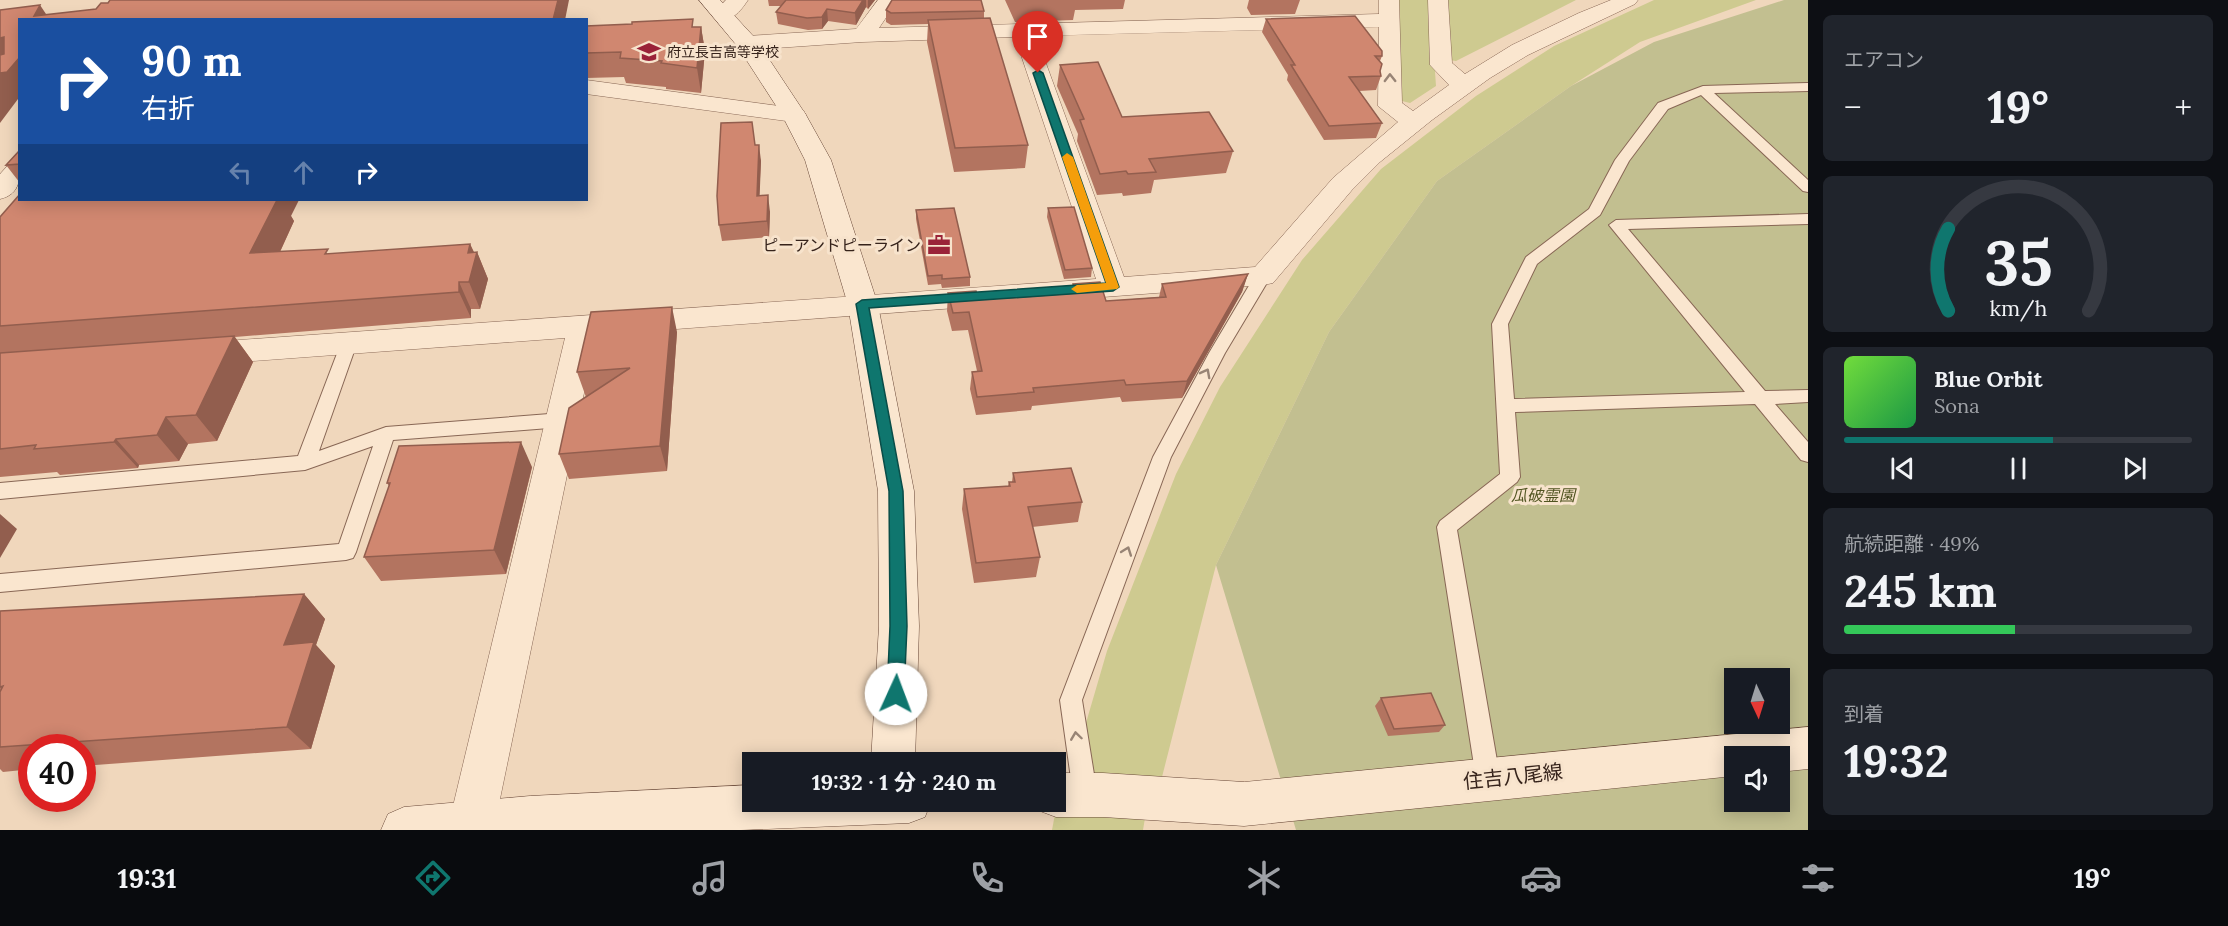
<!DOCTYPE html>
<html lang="ja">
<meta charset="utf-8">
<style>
:root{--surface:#171b24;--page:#20242c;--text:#f1f3f6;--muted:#9ea1a6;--line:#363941;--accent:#0f766e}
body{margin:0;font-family:Lora,"Noto Sans JP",serif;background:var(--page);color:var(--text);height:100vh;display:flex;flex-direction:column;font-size:22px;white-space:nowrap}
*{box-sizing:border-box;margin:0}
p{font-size:20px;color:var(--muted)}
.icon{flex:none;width:33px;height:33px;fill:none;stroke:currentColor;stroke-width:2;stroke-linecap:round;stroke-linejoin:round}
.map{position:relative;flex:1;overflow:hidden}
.details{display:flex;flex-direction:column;gap:15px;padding:15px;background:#0d0f14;width:420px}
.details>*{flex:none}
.top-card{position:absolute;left:18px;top:18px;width:570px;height:183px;border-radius:0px;box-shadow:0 3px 15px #0003;background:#1a4fa0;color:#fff;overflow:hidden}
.needle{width:39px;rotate:176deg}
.buttons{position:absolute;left:1724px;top:668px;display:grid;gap:12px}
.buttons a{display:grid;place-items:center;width:66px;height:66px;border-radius:0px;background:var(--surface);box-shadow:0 3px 15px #0003;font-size:30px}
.speed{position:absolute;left:18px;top:734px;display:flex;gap:12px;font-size:30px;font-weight:700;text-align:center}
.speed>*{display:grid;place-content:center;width:78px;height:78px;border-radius:50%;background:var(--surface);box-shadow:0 3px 15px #0003;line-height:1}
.speed .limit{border:9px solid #d22;background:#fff;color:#111}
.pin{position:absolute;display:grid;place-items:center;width:51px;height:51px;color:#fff;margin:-62px -26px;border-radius:50% 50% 50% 0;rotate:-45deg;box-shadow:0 0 6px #0007}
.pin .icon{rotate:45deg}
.me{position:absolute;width:66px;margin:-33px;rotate:2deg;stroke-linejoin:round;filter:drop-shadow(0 0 4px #0008)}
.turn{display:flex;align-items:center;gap:21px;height:126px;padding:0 24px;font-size:27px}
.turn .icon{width:78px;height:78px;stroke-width:2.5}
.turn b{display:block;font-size:42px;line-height:51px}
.lanes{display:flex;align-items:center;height:57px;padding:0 24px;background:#0003;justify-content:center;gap:30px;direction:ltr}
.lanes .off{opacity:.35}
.big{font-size:45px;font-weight:700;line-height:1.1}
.details .widget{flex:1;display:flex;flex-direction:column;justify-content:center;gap:9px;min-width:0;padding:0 21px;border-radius:9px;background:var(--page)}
.details .dial{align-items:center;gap:0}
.dial svg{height:156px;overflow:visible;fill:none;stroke:var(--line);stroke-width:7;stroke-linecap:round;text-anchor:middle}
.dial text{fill:var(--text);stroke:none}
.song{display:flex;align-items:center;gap:18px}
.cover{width:72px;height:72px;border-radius:9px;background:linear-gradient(135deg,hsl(100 70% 55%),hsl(140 70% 35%))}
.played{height:6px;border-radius:3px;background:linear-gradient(90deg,var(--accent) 60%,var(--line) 60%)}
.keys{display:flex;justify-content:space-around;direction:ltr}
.heat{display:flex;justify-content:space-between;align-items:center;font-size:33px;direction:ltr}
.charge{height:9px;border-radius:4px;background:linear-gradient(90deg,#34c759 49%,var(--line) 0)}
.trip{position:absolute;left:742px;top:752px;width:324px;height:60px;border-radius:0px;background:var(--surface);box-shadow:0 3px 15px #0003;font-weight:700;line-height:60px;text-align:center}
.tabs{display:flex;height:96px;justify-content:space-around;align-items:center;background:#090b0e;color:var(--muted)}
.tabs .icon{width:42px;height:42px}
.tabs .active{color:var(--accent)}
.tabs b{font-size:27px;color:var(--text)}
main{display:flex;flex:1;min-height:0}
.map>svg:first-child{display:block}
.green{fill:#ceca90}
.cemetery{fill:#c2bf90;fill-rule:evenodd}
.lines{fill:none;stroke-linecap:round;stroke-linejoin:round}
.lane-casing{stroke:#886755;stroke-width:2}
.street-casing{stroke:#886755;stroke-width:1}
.secondary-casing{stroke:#694838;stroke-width:1}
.lane{fill:#fae6cf;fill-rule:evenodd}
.street{fill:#fae6cf;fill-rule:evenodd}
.secondary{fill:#fae6cf;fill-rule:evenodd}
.wall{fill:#b37460}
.shaded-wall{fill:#925e4e}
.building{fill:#d08770;stroke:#925e4e;stroke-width:1.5}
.oneway{stroke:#988475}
.route{fill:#0f766e;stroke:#0a4d48;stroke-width:1.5}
.slow{fill:#f59e0b}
.labels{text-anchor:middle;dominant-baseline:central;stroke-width:6;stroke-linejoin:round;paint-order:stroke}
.far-poi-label{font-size:14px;fill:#36231b;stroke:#f7e3cc;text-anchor:start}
.poi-label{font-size:16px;fill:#36231b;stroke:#f7e3cc;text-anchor:end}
.park-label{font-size:16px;font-style:italic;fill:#505420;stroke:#f7e3cc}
.near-street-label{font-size:20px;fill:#36231b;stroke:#f7e3cc}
</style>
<main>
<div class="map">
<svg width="1808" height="830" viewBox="0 0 1808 830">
<rect width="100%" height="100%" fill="#f0d7bc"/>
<path class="green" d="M1399 0H1430L1436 86 1410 103 1398 100Z
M1447 0H1576L1456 61 1449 60Z
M1654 0H1756L1640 42 1571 86 1437 181 1329 332 1216 565 1162 777 1069 781 1107 651 1176 474 1220 387 1302 260 1381 169 1476 96 1554 46Z
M1147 806 1143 830H1052L1055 814Z"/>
<path class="cemetery" d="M1784 0H1808V830H1296L1216 565 1329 332 1437 181 1571 86 1654 42ZM1734 678H1779V723H1734ZM1734 756H1779V801H1734Z"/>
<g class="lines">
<g class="lane-casing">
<path id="lane" d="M1808 83V91L1714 93 1808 180V192L1803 191 1701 95 1668 109 1629 161 1600 215 1537 264 1508 324 1514 399 1745 392 1609 225 1616 220 1808 214V224L1628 229 1765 391 1808 390V402L1775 404 1808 442V462L1801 460 1755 404 1515 412 1520 477 1517 482 1457 530 1500 778 1496 786 1488 790 1480 786 1476 778 1437 527 1440 521 1500 474 1492 324 1526 257 1589 209 1615 160 1658 103 1703 86Z
M1263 271 1271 276 1225 353 1171 457 1082 700 1097 793 1094 802 1085 805 1076 802 1073 793 1060 700 1153 457 1209 353 1257 272Z
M349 337 355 339 357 343 319 451 386 427 562 413 568 415 571 420 568 425 562 427 393 440 356 552 353 558 346 560 0 592V574L339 544 373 446 305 470 0 499V483L298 456 341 343 343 339Z"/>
</g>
<g class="street-casing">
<path id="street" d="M726 0H748C740 12 731 23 716 19L712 15Z
M878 0H898L879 28 1379 14V0H1399L1402 103 1413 111 1449 85 1430 65 1428 0H1448L1452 63 1465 74 1512 45 1579 13 1611 0H1638L1635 4 1528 55 1490 78 1432 120 1380 162 1352 190 1273 283 1263 285 596 335 495 823 492 830H452L449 823 565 338 198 365 187 362 182 354 187 346 198 343 1096 279 1015 37 862 42 747 50 739 48 736 43 739 38 747 36 856 29ZM1379 27 1378 106 1398 122 1333 178 1255 267 1124 277 1036 36Z
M586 80 794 108 803 110 806 115 803 120 794 122 586 94Z"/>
</g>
<g class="secondary-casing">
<path id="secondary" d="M699 0H720L755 38 806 115 831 160 878 305 914 491 919 626 915 762H871L879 626 878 491 848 305 805 160 782 115 738 47Z
M20 159C20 178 21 194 0 199V174L11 162Z
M1808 727V769L1779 772V756H1734V776L1244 826 1103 817H1056L1040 811 1036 801H1056V773H1103L1244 782Z
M753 785V801H931L925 817 909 823 741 830H381L388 814 404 807 530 796Z"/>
</g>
<use href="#lane" class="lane"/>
<use href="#street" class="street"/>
<use href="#secondary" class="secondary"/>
</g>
<path class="wall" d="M768 0H875L868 9 866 7 856 25 828 21 822 29 808 30 778 24 776 12 781 6H769Z
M1005 0H1125L1123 9 1075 10 1073 20 1015 22Z
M1249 0H1300L1295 14 1251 15 1247 8Z
M886 10 984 11V18L1028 145 1025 168 954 172 927 42 928 24 891 25 886 22Z
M1266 19 1382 56 1380 61V71L1381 76 1376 90 1359 91 1382 123 1376 138 1324 140 1287 80 1288 75 1262 32Z
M586 26 701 27 705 51 701 93 666 89V87L626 83 624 77 586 78Z
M1060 65 1122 117 1233 151 1226 173 1154 180 1151 193 1123 196 1122 193 1097 195 1077 141 1078 134 1057 86Z
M755 145 761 161 759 196 770 212 769 237 722 241 719 225Z
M20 150V183L6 165Z
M1048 208 1092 268 1091 277 1064 279 1047 217Z
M916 210 970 277V286L942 288 941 284 928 285 916 219Z
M291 216 294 221 280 252 331 254 470 244 474 252H477L488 279 480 309H471V318L235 337 253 362 217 441 188 444 179 461 139 465 138 468 60 475 57 472 0 477V217Z
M1248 274 1242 292 1182 398 1122 402 1120 397 1032 406 1031 410 976 415 970 389 972 372 977 371 968 330 952 331 947 311 948 293 977 295 1009 298 1071 293 1073 284 1106 301 1159 297 1162 284Z
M677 332 667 471 569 479 559 454 586 397 577 372Z
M532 467 506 574 381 581 364 557 389 486 387 483Z
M1013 473 1082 502 1078 522 1032 527 1040 557 1036 577 974 583 962 509 964 489 1008 486 1009 482H1012Z
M304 594 325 619 316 645 335 666 311 749 82 766V747H32V769L3 772 0 769V611Z
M1381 698 1445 725 1439 732 1388 736 1375 706Z"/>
<path class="shaded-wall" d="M558 0H569L565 20H553Z
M863 0H866V7L856 25 855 13Z
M868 0H875L868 9Z
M40 5 50 20 34 16Z
M827 9 828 21 822 29V17Z
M701 27 705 51 701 93 697 68Z
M4 37 20 57V99H18L0 123V38Z
M759 145 761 161 759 212 757 196Z
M768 195 770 212 769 237 767 221Z
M275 200H299L291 216 294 221 267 280 250 253Z
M470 244 476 257 477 252 488 279 480 309 469 282 468 253Z
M1248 274 1242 292 1182 398 1187 381Z
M459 282 471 309V318L459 292Z
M672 307 677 332 667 471 660 446Z
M234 336 253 362 217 441 196 415Z
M166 417 188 444 179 461 157 435Z
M116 439 139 465 138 468 114 442Z
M521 442 532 467 506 574 494 550Z
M0 514 17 529 0 558Z
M304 594 325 619 316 645 335 666 311 749 287 727 284 645Z"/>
<path class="building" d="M110 0H558L553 20H20V57L7 72 0 73V55L4 54V37L0 38V10L40 5 34 16 96 9 101 3H108Z
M786 0H863L855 13 827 9 822 17 807 18 776 12Z
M892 0H981L984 11 891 13 886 10Z
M1355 16 1382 51V56H1375L1382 64 1380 71 1381 76 1349 77 1382 123 1329 126 1291 65H1295L1266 19Z
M990 18 1028 145 955 148 928 20Z
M693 19 692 27H701L697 68 661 63 662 61 620 58 621 52 586 53V26L632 24V22Z
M1098 62 1122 117 1209 112 1233 151 1149 159 1156 172 1128 174 1126 171 1100 174 1080 120 1084 119 1060 65Z
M752 122 755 145H759L757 196 768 195 767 221 719 225 717 196 721 123Z
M20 150V164L6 165Z
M20 194V200H277L250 253 328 249 325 254 470 244 468 253 477 252 469 282H459V292L0 326V217Z
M1074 207 1092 268 1065 270 1048 208Z
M954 208 970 277 942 279V275L928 276 916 210Z
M1248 274 1187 381 1126 385 1124 380 1033 388 1034 392 977 397 972 372 982 371 969 312 953 313 948 293 976 291 977 295 1008 292 1009 298 1075 293 1073 284 1100 282 1106 301 1166 297 1162 284Z
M672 307 660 446 559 454 569 408 630 368 577 372 591 312Z
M234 336 196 415 166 417 157 435 116 439 114 442 34 449 36 445 0 449V353Z
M521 442 494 550 364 557 390 483H387L399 446Z
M1071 468 1082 502 1028 507 1040 557 976 563 964 489 1010 486 1009 482H1015L1013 473Z
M304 594 284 645 314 642 287 727 0 747V692L3 686 0 687V611Z
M1431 693 1445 725 1394 729 1381 698Z"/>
<defs><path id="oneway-chevron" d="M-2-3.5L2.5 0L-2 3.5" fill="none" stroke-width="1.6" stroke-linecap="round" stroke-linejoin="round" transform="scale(1.5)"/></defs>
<g class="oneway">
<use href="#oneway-chevron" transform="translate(1390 78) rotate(-91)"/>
<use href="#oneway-chevron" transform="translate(1206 373) rotate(-62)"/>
<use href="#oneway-chevron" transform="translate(1127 551) rotate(-70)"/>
<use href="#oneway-chevron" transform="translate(1076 736) rotate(-98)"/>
</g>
<path class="route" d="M1038 70 1043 73 1119 287 1113 291 869 308 903 491 907 626 904 694 902 699 896 702 890 699 887 694 890 626 889 491 856 304 862 300 1106 283 1033 73Z"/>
<path class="slow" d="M1067 153 1073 157 1119 287 1117 289 1077 293 1071 289 1077 285 1106 283 1062 157Z"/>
<defs>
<g id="school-bare" transform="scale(1.8)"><path d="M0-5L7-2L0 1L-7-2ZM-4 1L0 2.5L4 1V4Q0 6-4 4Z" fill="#9a2238" stroke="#f7e3cc" stroke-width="2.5" paint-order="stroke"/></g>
<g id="office-bare" transform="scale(1.8)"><path d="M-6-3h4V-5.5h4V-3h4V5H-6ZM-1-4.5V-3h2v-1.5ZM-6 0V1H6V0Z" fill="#9a2238" stroke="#f7e3cc" stroke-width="2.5" paint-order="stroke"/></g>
</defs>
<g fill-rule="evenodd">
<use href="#school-bare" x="649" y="52"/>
<use href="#office-bare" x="939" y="245"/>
</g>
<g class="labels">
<g class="far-poi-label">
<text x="667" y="52">府立長吉高等学校</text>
</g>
<g class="poi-label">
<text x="921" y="245">ピーアンドピーライン</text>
</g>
<g class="park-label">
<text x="1543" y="495">瓜破霊園</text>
</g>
<g class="near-street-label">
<text transform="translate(1513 776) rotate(-6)">住吉八尾線</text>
</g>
</g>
</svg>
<div class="buttons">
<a><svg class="needle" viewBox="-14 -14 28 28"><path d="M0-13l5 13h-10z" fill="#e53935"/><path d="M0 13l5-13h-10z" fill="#9ea1a6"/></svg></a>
<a><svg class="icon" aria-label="sound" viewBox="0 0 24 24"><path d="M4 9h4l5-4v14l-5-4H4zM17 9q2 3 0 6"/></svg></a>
</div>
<div class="speed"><div class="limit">40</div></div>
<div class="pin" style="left:1038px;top:73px;background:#d93025"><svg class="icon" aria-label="arrive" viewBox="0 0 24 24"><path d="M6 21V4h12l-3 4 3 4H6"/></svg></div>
<svg class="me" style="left:896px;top:694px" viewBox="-20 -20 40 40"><circle r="19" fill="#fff"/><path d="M0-13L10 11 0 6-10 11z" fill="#0f766e"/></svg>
<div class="trip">19:32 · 1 分 · 240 m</div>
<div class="top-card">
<div class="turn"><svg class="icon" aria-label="right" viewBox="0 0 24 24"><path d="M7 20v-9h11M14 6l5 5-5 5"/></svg><div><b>90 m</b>右折</div></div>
<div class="lanes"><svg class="icon off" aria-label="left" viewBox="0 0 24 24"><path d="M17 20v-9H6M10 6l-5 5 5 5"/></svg><svg class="icon off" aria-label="ahead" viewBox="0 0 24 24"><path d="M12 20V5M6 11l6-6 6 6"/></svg><svg class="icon" aria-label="right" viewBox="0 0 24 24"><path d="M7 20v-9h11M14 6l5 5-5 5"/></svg></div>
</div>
</div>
<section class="details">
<div class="widget"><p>エアコン</p>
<div class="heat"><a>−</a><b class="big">19°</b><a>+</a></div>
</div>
<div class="widget dial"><svg viewBox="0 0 100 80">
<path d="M14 69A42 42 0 1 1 86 69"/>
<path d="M14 69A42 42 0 0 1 14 27" stroke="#0f766e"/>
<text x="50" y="56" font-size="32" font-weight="700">35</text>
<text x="50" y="72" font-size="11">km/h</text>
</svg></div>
<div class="widget">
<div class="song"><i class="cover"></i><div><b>Blue Orbit</b><p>Sona</p></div></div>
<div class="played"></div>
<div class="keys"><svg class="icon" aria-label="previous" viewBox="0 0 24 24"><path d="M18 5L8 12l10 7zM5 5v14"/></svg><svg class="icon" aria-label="pause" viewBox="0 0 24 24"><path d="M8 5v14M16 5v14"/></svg><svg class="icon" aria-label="next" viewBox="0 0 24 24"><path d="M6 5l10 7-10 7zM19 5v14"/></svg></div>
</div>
<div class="widget"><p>航続距離 · 49%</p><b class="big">245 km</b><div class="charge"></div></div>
<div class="widget"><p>到着</p><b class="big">19:32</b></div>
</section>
</main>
<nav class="tabs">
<b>19:31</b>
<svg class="icon active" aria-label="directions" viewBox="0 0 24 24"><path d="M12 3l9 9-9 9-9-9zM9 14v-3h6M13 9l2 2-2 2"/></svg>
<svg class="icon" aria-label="music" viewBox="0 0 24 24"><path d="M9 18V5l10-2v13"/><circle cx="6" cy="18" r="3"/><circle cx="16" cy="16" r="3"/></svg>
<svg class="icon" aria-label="phone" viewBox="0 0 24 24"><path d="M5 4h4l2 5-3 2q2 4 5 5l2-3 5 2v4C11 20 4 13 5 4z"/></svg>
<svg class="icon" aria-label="climate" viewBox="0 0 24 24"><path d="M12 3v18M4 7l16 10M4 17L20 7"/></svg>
<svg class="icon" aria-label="car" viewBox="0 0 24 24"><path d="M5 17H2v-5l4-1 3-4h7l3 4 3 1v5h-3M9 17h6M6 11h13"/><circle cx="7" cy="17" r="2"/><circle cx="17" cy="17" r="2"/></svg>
<svg class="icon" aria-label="filters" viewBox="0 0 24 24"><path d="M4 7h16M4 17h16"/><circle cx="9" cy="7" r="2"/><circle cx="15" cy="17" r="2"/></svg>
<b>19°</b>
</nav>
